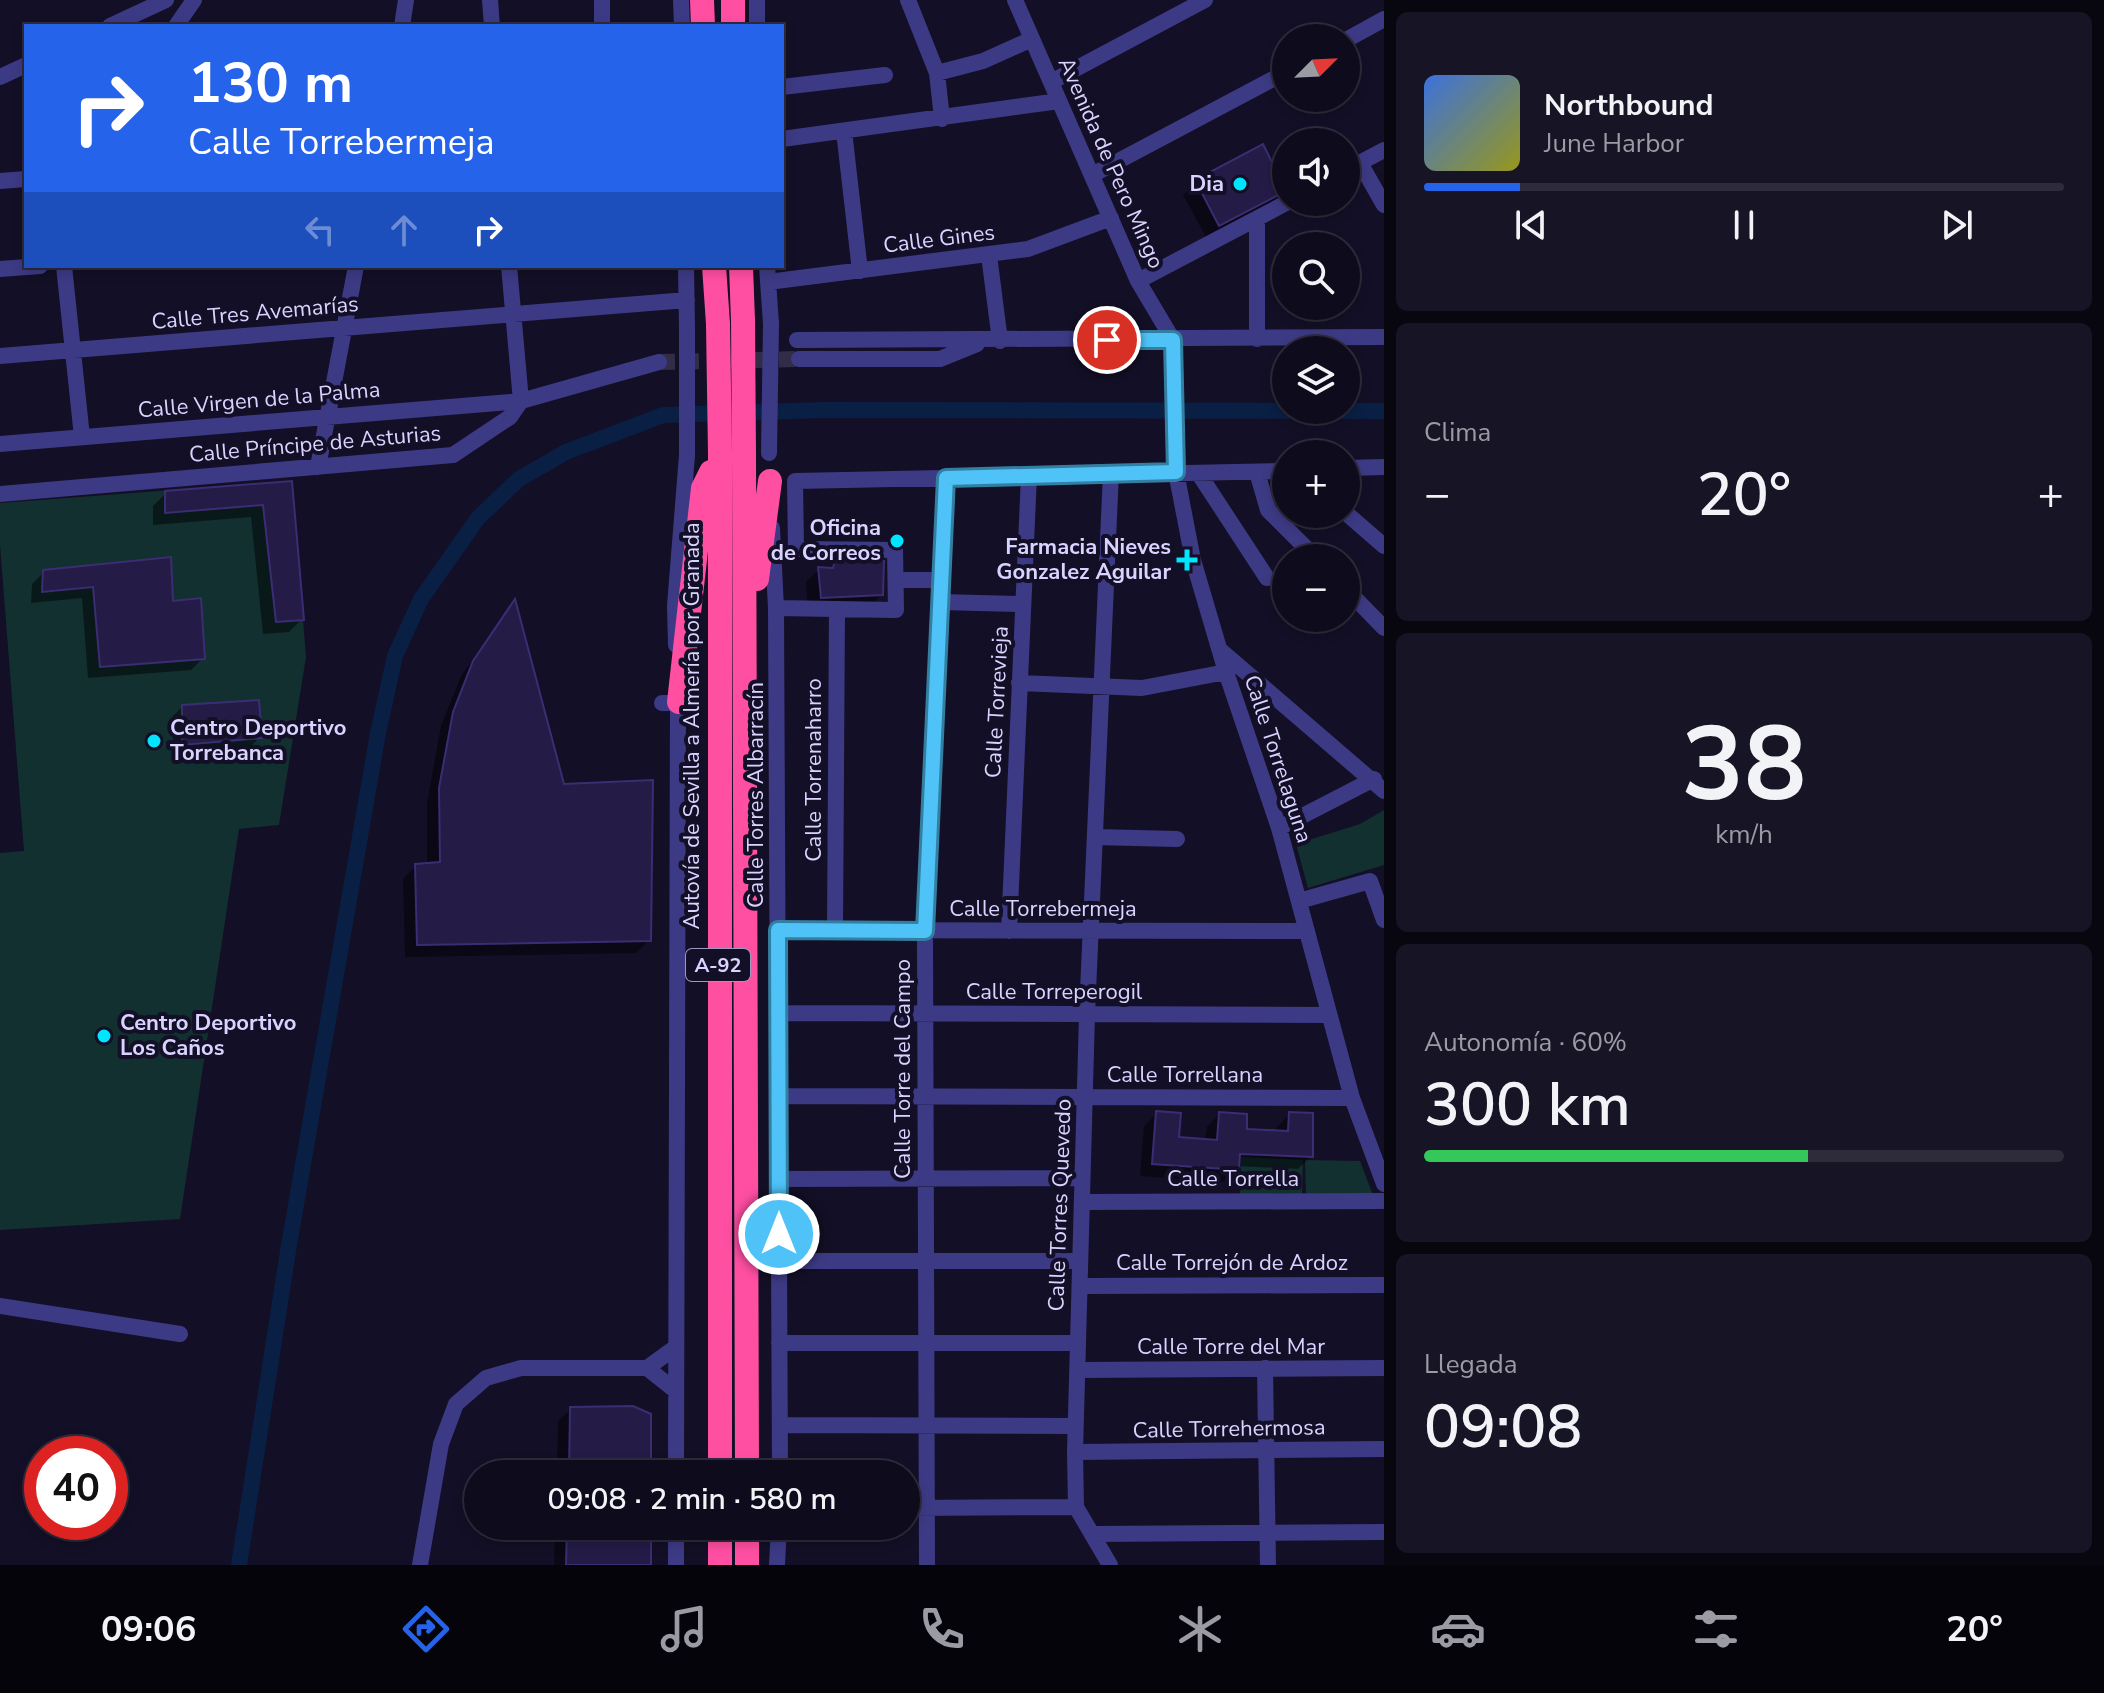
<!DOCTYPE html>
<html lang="es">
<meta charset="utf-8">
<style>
:root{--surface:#0e0b1c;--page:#171425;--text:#f1f3f6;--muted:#9b9ba3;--line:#2e2b3b;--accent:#2563eb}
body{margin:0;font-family:"Nunito Sans",sans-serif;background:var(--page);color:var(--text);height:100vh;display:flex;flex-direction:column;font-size:30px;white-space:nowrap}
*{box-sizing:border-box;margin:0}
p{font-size:26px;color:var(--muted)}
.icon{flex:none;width:44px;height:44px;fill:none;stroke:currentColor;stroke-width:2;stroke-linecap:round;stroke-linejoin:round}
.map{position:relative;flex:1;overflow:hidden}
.side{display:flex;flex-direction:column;gap:12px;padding:12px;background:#08060f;width:720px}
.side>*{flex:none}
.hud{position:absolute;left:24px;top:24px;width:760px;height:244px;border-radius:0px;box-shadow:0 4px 12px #0003,0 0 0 2px var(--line);background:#2563eb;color:#fff;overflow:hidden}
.needle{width:52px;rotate:66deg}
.controls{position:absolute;left:1272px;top:24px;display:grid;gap:16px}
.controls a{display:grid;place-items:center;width:88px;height:88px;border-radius:50%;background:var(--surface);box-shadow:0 4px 12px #0003,0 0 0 2px var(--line);font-size:40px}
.speed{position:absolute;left:24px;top:1436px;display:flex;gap:16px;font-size:40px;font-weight:700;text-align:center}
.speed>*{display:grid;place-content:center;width:104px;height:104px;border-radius:50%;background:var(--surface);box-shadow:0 4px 12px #0003,0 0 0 2px var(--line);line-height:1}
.speed .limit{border:12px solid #d22;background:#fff;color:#111}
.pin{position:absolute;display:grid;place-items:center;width:68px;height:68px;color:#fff;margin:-34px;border:4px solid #fff;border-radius:50%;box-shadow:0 2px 8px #0007}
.me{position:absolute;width:88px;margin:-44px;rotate:0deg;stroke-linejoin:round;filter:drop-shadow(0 0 6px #0008)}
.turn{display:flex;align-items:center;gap:28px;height:168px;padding:0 32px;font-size:36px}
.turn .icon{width:104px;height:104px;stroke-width:2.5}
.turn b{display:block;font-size:56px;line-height:68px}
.lanes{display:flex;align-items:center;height:76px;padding:0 32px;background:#0003;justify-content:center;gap:40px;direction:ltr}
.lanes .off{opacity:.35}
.big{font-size:60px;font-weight:600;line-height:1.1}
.side .card{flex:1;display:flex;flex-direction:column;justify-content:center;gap:12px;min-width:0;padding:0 28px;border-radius:12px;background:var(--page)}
.side .dial{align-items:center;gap:0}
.dial b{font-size:104px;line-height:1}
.song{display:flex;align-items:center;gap:24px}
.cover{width:96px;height:96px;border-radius:12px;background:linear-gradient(135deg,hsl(220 70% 55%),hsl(60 70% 35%))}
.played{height:8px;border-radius:4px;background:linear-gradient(90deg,var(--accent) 15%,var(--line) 15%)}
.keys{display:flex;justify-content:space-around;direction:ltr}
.heat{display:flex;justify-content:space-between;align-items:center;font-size:44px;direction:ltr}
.charge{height:12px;border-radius:6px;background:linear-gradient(90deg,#34c759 60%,var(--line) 0)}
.trip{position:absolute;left:464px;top:1460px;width:456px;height:80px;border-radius:40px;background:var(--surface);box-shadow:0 4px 12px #0003,0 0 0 2px var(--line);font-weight:600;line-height:80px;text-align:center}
.tab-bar{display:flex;height:128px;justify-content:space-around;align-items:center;background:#06040b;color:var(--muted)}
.tab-bar .icon{width:56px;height:56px}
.tab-bar .current{color:var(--accent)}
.tab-bar b{font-size:36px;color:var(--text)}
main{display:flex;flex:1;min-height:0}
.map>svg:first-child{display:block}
.green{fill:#12302f}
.shadow{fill:#0007}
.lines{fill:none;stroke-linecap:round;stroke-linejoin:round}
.canal{stroke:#0a1f44;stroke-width:16}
.building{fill:#241b47;stroke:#3b2d73;stroke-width:2}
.minor-tunnel{stroke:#312d47;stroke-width:16;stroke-dasharray:16 8;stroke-linecap:butt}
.minor{stroke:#3d3a85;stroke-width:16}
.highway{stroke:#ff4fa3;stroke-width:24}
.minor-bridge{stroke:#3d3a85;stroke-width:16}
.highway-bridge{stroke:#ff4fa3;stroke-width:24}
.route-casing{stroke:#337fa1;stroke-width:20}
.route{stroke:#4fc3f7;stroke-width:14}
.poi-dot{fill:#00e5ff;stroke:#130f26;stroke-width:3}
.labels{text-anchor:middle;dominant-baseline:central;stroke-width:8;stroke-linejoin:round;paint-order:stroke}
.shield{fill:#130f26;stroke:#9e99be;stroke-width:2}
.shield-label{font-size:20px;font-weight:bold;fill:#d9d4ff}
.street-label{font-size:22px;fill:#d9d4ff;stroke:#130f26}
.poi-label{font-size:22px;font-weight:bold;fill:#d9d4ff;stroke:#130f26;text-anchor:end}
</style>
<main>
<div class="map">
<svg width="1384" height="1565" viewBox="0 0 1384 1565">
<rect width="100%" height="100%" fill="#130f26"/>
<path class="green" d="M292 481 306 657 279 825 239 829 180 1219 0 1230V853L24 851 0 545V503Z
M1384 810V865L1308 888 1296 844 1360 824Z
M1241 1157 1303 1160 1302 1195H1240Z
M1305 1160 1360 1161 1373 1195H1306Z"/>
<path class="shadow" d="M1196 182 1285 191 1272 204 1206 237 1183 195Z
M290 483 302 619 289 632 263 634 251 517 153 525V506L166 493Z
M836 562 881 595 869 607 808 610 806 582 819 570H829Z
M44 572 171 603 203 658 191 670 88 678 82 598 31 603 32 584Z
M514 603 562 786 649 940 636 953 405 957 403 879 416 866 427 865V803L441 726 461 676Z
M183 706 260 737 250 747 173 753V716Z
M1157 1113 1177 1139 1205 1141 1207 1127 1219 1114 1245 1131 1276 1133 1277 1127 1290 1114 1311 1156 1298 1169 1237 1166 1224 1182 1140 1176 1144 1126Z
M571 1409 649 1474H557L558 1421Z
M555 1526H649V1565H554Z"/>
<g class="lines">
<path class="canal" d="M239 1565 289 1245 378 733 395 656 421 599 478 518 519 479 566 452 663 415 824 410 1384 411"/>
</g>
<path class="building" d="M1263 144 1286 191 1219 226 1195 180Z
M292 481 304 620 276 622 263 505 165 513V491Z
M171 557 173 601 201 598 205 659 100 667 93 587 42 592 43 570Z
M835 560 884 561 883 595 821 598 818 567 833 568Z
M515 599 564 784 653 780 651 941 417 945 415 864 440 862 439 788 453 712 473 661Z
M259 700 262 738 182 745V705Z
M1156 1111 1181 1113 1179 1137 1217 1140 1219 1112 1247 1114V1129L1288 1131 1289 1112 1313 1113V1157L1240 1154 1239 1170 1152 1164Z
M633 1406 651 1414V1474H569L570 1407Z
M567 1526H651V1565H566Z"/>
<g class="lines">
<path class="minor-tunnel" d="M659 362 799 359"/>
<path class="minor" d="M490 0 492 26
M602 0V26
M681 0 682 26
M757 0V26
M908 0 937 73 942 119
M1015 0 1138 281 1173 340
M110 26 166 0
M176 26 194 0
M402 26 406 0
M1346 40 1384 19
M937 73 983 61 1032 39
M0 77 26 65
M1051 82 1205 0
M782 87 885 75
M844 131 860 271
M782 139 1059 101
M1360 163 1384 205
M1346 170 1384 150
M1092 175 1286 72
M0 181 26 179
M1257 219V339
M989 255 1000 341
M64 266 82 437
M509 266 521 401
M686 266 687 328
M767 266 771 324
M0 269 40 266
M1138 281 1288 202
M768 282 1028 249 1111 218
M797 340 1384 337
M1173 340 1176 472 1193 560 1226 672 1279 828 1352 1098 1384 1184
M0 356 687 300
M799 359H940L977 344
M0 444 521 401 659 362
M318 467 356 266
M1346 468 1384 467
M1257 472 1268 510 1316 558
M1199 474 1267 578
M0 494 453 455 510 417 521 401
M1346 513 1384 546
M772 528 776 608 780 1474
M896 580H941
M1346 589 1384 628
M940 602 1023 604
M776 608 896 610 895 550 796 549 795 481 1286 471
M676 645 675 606 687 455
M1219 649 1384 791
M1019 683 1142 688 1226 672
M662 703 679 702
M1279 828 1374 779
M1095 837 1177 839
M1299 901 1370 881 1384 920
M778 930 1307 931
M835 931 837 609
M1009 931 1029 475
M779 1013 1329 1015
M778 1096 1352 1098
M779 1179 1082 1178
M1082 1202 1384 1201
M779 1261H1080
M1080 1286 1384 1285
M0 1306 180 1334
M779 1343H1078
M647 1368 676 1391
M1265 1368 1268 1565
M1078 1370 1384 1368
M780 1425 1075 1426
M1075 1452 1384 1449
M676 1474 678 692
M906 1508 1076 1507
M676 1526V1565
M1093 1534 1384 1532
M420 1565 441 1444 456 1404 486 1378 521 1368H647L676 1347
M777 1565 779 1526
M927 1565 925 931 946 478
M1110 1565 1076 1507 1075 1452 1087 1014 1111 472"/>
<path class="highway" d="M702 0 703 26
M733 0V26
M714 266 718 324
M741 266 743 321
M744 454 747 1474
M720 455V1474
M757 579 770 481
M679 702 703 488 711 472
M720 1526V1565
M747 1526V1565"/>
<path class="minor-bridge" d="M687 328V455
M769 453 771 324"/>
<path class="highway-bridge" d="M743 321 744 454
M718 324 720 455"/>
</g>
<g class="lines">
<g class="route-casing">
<path id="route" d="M779 1234 778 930 925 931 946 478 1176 472 1173 340H1107"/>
</g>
<use href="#route" class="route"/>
</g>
<g class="poi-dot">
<circle cx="1240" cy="184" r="8"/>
<circle cx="897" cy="541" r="8"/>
<path d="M1183 548h8v8h8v8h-8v8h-8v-8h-8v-8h8z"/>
<circle cx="154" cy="741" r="8"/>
<circle cx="104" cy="1036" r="8"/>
</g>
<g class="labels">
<rect class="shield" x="686" y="949" width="64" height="32" rx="6"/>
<g class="shield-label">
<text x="718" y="965">A-92</text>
</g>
<g class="street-label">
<text transform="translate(1111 163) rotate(66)">Avenida de Pero Mingo</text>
<text transform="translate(939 239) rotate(-7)">Calle Gines</text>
<text transform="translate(255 313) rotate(-5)">Calle Tres Avemarías</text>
<text transform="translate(259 400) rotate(-5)">Calle Virgen de la Palma</text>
<text transform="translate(315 444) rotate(-5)">Calle Príncipe de Asturias</text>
<text transform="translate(997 702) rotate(-87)">Calle Torrevieja</text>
<text transform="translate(692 726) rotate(-90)">Autovía de Sevilla a Almería por Granada</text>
<text transform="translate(1278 759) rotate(72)">Calle Torrelaguna</text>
<text transform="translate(814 770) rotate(-90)">Calle Torrenaharro</text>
<text transform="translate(756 795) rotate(-90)">Calle Torres Albarracín</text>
<text x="1043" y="909">Calle Torrebermeja</text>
<text x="1054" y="992">Calle Torreperogil</text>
<text transform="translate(903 1069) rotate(-90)">Calle Torre del Campo</text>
<text x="1185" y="1075">Calle Torrellana</text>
<text x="1233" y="1179">Calle Torrella</text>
<text transform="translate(1060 1205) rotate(-88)">Calle Torres Quevedo</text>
<text x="1232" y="1263">Calle Torrejón de Ardoz</text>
<text x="1231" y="1347">Calle Torre del Mar</text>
<text transform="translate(1229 1429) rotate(-1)">Calle Torrehermosa</text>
</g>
<g class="poi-label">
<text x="1224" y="184">Dia</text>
<text x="881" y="528">Oficina<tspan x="881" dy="25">de Correos</tspan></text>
<text x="1171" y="547">Farmacia Nieves<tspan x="1171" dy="25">Gonzalez Aguilar</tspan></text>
<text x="170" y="728" text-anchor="start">Centro Deportivo<tspan x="170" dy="25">Torrebanca</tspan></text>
<text x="120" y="1023" text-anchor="start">Centro Deportivo<tspan x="120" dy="25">Los Caños</tspan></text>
</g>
</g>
</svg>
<div class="controls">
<a><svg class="needle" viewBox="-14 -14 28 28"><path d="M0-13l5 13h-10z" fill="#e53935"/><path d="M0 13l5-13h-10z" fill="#9b9ba3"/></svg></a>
<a><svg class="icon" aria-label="sound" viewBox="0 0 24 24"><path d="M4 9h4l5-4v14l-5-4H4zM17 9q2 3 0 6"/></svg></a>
<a><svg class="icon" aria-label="search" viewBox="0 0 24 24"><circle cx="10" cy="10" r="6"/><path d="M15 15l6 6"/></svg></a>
<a><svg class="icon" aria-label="layers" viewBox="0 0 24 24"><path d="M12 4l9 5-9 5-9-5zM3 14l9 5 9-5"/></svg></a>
<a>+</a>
<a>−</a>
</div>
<div class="speed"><div class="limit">40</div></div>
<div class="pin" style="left:1107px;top:340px;background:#d93025"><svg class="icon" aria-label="arrive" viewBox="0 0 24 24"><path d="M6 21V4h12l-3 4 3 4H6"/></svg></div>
<svg class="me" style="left:779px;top:1234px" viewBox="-20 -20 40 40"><circle r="17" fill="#4fc3f7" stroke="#fff" stroke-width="3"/><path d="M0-11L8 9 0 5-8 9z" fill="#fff"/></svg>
<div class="trip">09:08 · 2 min · 580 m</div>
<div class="hud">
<div class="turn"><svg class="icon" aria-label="right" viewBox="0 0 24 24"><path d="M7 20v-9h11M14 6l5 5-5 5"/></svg><div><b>130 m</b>Calle Torrebermeja</div></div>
<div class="lanes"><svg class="icon off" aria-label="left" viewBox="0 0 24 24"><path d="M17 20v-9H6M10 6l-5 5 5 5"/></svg><svg class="icon off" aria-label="ahead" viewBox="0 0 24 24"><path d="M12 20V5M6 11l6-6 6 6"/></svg><svg class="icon" aria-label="right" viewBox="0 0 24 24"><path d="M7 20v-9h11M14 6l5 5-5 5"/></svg></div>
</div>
</div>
<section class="side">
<div class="card">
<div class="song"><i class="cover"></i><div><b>Northbound</b><p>June Harbor</p></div></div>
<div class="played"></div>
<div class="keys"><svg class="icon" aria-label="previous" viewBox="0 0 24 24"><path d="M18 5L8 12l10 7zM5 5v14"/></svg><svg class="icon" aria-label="pause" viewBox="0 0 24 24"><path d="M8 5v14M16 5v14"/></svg><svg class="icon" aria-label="next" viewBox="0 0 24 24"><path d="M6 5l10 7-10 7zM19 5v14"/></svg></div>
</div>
<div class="card"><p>Clima</p>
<div class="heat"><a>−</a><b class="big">20°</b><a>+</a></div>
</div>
<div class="card dial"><b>38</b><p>km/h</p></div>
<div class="card"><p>Autonomía · 60%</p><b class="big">300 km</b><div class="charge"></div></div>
<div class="card"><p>Llegada</p><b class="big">09:08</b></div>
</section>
</main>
<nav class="tab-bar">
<b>09:06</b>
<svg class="icon current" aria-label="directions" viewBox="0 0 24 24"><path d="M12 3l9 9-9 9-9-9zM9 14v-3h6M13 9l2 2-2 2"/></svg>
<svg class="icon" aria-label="music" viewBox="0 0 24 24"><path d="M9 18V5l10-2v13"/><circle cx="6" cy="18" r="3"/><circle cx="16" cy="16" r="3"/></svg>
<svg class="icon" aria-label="phone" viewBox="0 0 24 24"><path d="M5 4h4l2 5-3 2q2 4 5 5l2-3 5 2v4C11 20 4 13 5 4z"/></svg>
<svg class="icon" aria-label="climate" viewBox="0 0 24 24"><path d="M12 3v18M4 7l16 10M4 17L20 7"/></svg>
<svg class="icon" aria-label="car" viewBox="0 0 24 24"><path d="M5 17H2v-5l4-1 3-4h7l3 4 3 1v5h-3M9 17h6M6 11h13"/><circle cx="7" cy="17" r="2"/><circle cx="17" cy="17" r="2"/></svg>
<svg class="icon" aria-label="filters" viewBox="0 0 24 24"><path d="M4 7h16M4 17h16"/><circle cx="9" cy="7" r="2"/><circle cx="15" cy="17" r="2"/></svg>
<b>20°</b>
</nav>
